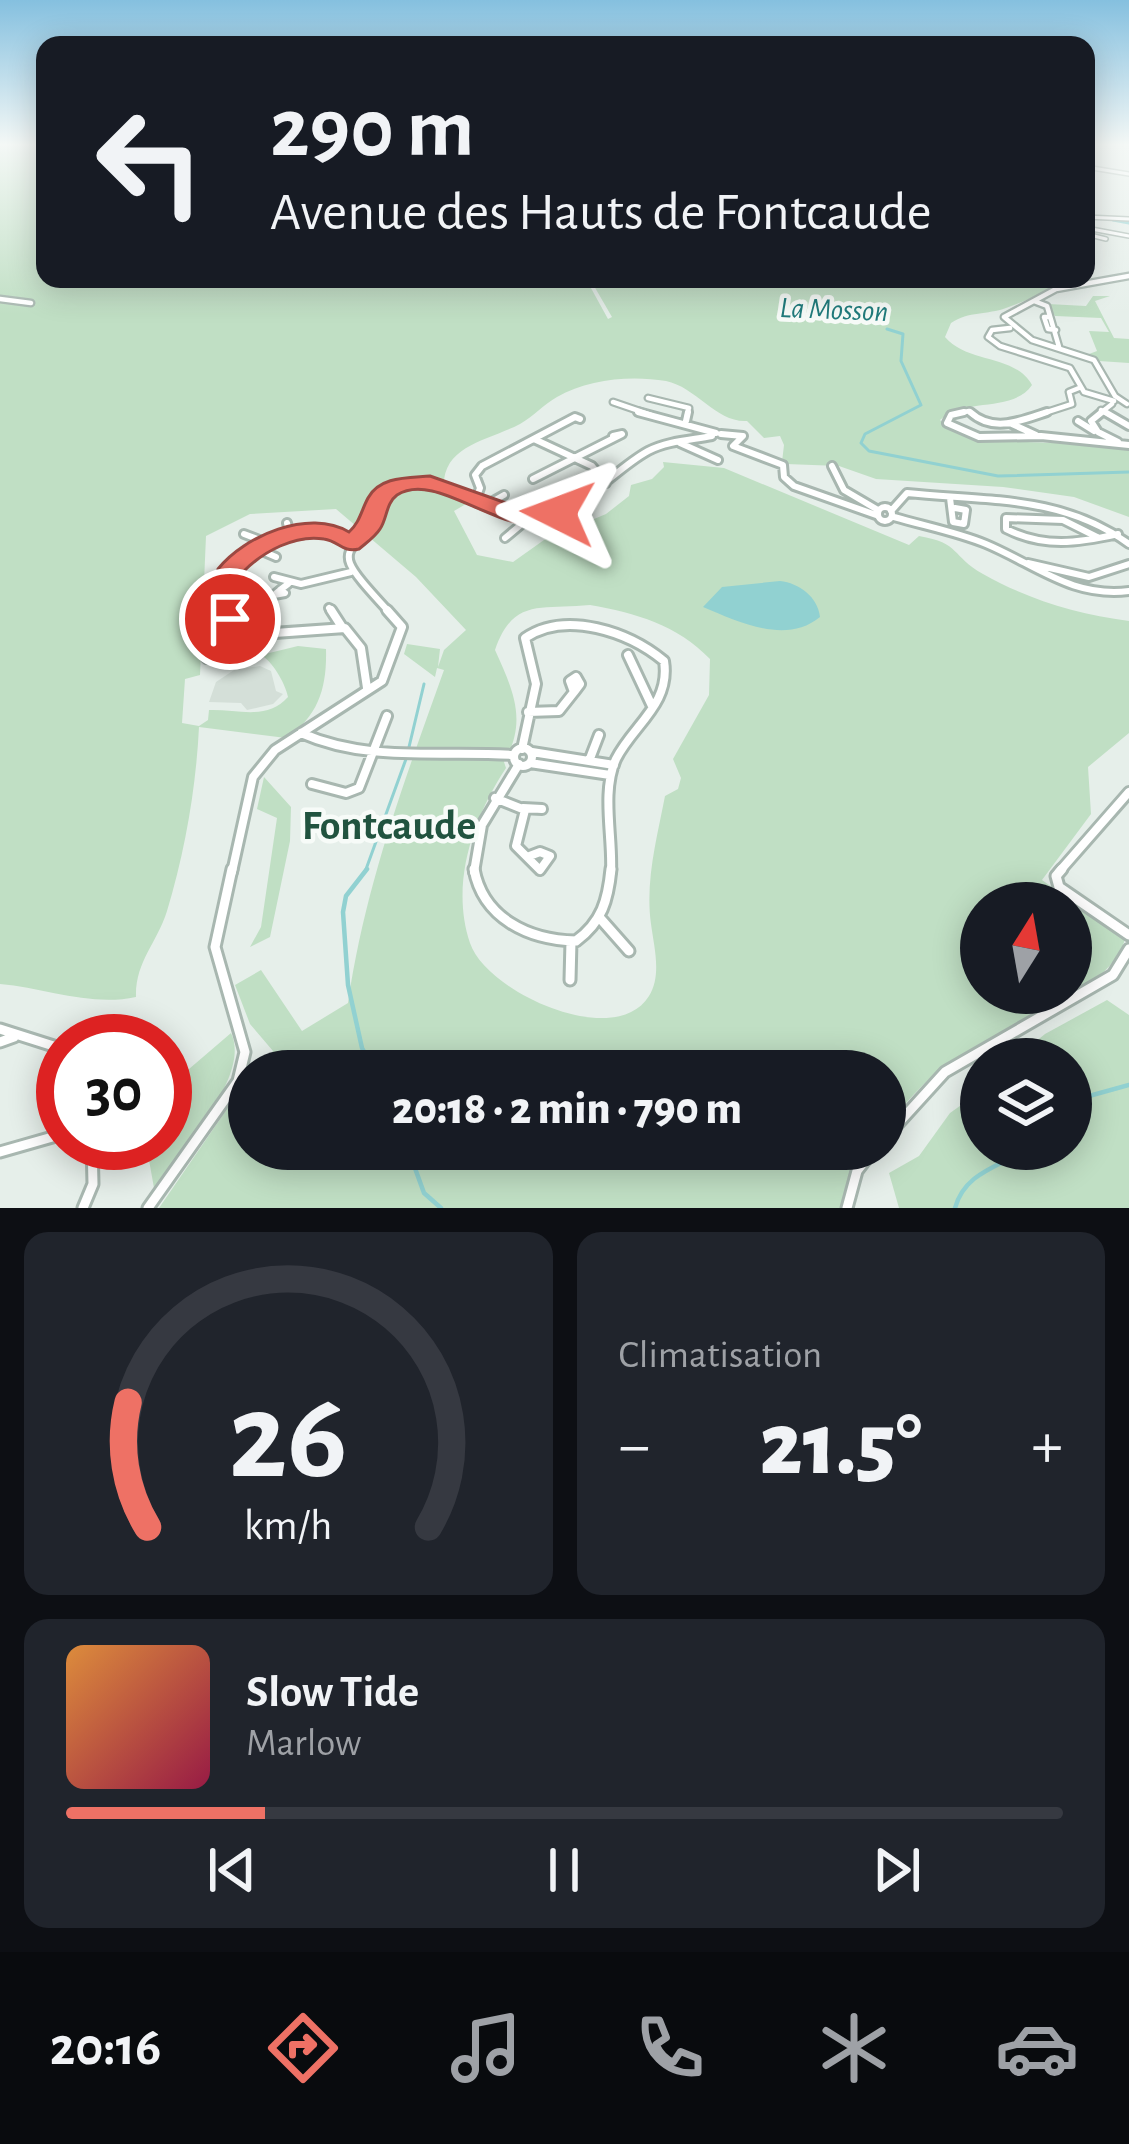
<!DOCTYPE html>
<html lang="fr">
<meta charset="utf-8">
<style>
:root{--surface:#171b24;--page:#20242c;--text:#f1f3f6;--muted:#9ea1a6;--line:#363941;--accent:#ee7165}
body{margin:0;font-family:"Alegreya Sans",sans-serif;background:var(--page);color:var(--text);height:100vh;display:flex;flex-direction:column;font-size:45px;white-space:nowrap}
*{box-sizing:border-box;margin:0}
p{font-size:39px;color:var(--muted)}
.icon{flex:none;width:66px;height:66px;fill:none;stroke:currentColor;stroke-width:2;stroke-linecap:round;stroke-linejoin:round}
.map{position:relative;height:1208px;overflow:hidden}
.details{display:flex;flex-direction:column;gap:24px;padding:24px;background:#0d0f14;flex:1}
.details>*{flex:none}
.top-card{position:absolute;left:36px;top:36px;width:1059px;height:252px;border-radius:24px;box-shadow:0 6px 30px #0003;background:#171b24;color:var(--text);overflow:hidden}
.needle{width:78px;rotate:11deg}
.controls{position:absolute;left:960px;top:882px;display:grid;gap:24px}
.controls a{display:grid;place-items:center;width:132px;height:132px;border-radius:50%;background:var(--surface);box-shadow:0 6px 30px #0003;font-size:60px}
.speed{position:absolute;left:36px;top:1014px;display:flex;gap:24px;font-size:60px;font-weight:700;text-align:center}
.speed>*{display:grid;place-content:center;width:156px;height:156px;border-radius:50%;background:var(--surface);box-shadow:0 6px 30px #0003;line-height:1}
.speed .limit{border:18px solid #d22;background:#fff;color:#111}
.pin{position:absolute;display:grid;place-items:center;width:102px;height:102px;color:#fff;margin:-51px;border:6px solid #fff;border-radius:50%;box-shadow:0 3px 12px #0007}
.me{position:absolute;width:132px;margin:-66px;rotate:273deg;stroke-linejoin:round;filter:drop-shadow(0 0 9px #0008)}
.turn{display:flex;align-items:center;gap:42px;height:252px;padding:0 36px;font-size:54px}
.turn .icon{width:156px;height:156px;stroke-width:2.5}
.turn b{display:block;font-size:84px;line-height:102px}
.big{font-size:90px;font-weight:800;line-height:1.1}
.details .widget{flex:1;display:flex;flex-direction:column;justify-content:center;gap:18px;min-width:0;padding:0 42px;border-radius:24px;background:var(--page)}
.details .dial{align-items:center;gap:0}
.dial svg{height:312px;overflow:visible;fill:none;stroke:var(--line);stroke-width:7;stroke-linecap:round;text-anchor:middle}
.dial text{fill:var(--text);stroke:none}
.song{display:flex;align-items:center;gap:36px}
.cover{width:144px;height:144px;border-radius:18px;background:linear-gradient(135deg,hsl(30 70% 55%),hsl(340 70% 35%))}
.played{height:12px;border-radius:6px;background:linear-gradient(90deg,var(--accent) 20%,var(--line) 20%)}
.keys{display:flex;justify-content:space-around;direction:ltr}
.heat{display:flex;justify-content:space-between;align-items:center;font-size:66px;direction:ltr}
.details .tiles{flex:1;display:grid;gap:24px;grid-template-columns:1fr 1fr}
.widget:last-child{grid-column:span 2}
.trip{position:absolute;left:228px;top:1050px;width:678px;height:120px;border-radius:60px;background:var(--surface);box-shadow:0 6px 30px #0003;font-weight:800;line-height:120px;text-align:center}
.menu{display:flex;height:192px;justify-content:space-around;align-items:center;background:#090b0e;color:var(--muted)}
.menu .icon{width:84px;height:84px}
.menu .active{color:var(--accent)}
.menu b{font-size:54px;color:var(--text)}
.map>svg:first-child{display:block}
.built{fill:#d4dfd8}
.green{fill:#c0dfc4;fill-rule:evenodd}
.water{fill:#91d1d1}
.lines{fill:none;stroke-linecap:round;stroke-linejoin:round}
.stream-far1{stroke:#91d1d1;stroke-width:3}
.stream{stroke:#91d1d1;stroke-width:4.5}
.minor-far4-casing{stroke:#a8b7b0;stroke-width:6}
.minor-far3-casing{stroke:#a8b7b0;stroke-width:9}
.minor-far2-casing{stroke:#a8b7b0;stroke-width:12}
.minor-far1-casing{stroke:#a8b7b0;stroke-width:14}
.minor-casing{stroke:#a8b7b0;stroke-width:15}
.minor-far4{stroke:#fff;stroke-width:3}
.minor-far3{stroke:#fff;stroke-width:4.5}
.minor-far2{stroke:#fff;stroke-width:6}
.minor-far1{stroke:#fff;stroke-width:8}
.minor{stroke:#fff;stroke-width:9}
.route{fill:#ee7165;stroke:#9b4942;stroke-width:3}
.labels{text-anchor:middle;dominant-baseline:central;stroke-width:9;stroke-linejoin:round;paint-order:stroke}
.far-water-label{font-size:30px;font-style:italic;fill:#207b7c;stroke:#f7fbf8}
.near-neighbourhood-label{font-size:42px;font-weight:bold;fill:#21533f;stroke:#f7fbf8}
</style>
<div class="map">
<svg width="1129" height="1208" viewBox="0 0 1129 1208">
<rect width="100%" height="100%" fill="#e6efea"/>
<path class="built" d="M260 666 271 671 276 691 283 694 273 704 247 710 241 703 209 702 216 682 234 670Z"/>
<path class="green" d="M0 145H45V279H586L608 319 612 317 590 279H1084C1053 287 1029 300 1006 308 987 315 969 311 951 323L945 337C968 364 1015 354 1032 385 1013 413 964 397 940 420 966 451 1083 438 1129 449V517L1074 497 1003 487 876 479 839 466 786 464 782 462 784 445 780 436 764 438 747 421C717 423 696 387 666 381 631 375 588 379 557 397 544 404 533 417 520 424 488 441 440 445 444 491L471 501 454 511 477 555 513 562 544 540 606 514 629 496 631 485 652 479 664 467 663 462 724 468 909 545 919 536C961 543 951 556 983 574 1029 600 1077 614 1129 621V733L1088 767 1091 814 1042 880 1125 939C1111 995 992 1031 945 1066 923 1082 904 1106 885 1126V1071H255L273 1051 250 1024 235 985 261 970 302 1031 348 1003C365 886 404 782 444 670L437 668 435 677 404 654 407 644 440 649 438 667 444 650 466 630 416 577 336 509 250 514 206 536 200 675 185 679 182 723 199 726 208 720 209 710C238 709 267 721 288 697 285 682 271 660 261 655L298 646 326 649C327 687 319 716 286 738L199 727C196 788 185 852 167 911 157 943 135 962 136 997 91 1007 46 988 0 984ZM590 605C636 613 677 625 710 659L709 695 673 759 681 778 678 789 665 796C657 838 645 881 651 924 654 947 662 975 649 996 615 1051 486 992 470 943 450 884 473 818 506 768L504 762C528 721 513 690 495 650 513 597 542 610 590 605ZM981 903H1071V993H981Z
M1093 296H1110L1095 301 1114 338 1129 339V363L1099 361 1089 354 1097 351 1089 331 1109 332 1101 318 1055 316 1048 304 1086 306Z
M264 777 291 807 290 841 270 937 250 947 261 927 277 818 257 809Z
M1107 1000 1129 1015V1208H899L889 1173 919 1156 950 1113 981 1091V1149H1071V1059H1014L1045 1034Z
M231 1033C252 1076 179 1153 154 1188L146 1143H165V1077L189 1069Z
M249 1077V1149H860L840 1208H159Z"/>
<path class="water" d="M780 581C799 583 818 597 820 617 786 645 739 622 703 607L722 587Z"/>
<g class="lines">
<path class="stream-far1" d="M1113 220 1129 223
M887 329 903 334 901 361 921 405 865 434 861 443 869 451 998 476 1129 472
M409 747 424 684
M365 872 406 759"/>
<path class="stream" d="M367 869 346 896 343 912 348 985 362 1048 375 1071
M1071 1101 1129 1085
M408 1149 424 1193 441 1208
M955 1208C965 1172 999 1167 1027 1149"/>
<g class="minor-far4-casing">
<path id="minor-far4" d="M1086 167 1129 174
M1086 217 1129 219
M1086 228 1129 236
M1086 234 1106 239"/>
</g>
<g class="minor-far3-casing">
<path id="minor-far3" d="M0 299 31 303
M1034 301 1047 306 1059 347
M1050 317H1044L1048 329 1056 330
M1010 328 992 330 988 337 1000 346 1070 368 1084 392 1114 401
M648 398 689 408 687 415
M613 402 651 415
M1127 404 1115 396 1094 360 1032 340 1004 317 1056 289 1129 276
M1101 410 1110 415
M951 415 969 411 973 415
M1038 415 1072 404 1069 392 1079 388
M1098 415 1112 404"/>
</g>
<g class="minor-far2-casing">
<path id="minor-far2" d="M638 412 716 433
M964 412 951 415 947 423 979 437 1041 436 1129 445
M970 412C993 433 1020 421 1047 412
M1102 412 1091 421 1098 432 1118 442
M1105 412 1129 426
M686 421 688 412
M1078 421 1094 431
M1012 424 1036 435
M721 434 743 436 733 446 783 465 784 477 794 486 876 515
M534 439 592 466 606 483
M680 443 718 460
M832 466 844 490 878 510
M533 479 622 434 613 436
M950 498 953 522 964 524 966 510 955 508
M476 499 480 488 475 475 482 466 575 417 580 419
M488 504 504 495
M878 514a7 7 0 1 1 14 0a7 7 0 1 1-14 0Z
M891 511 907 493C986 501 1062 495 1129 544
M551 514 554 499 579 485
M894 517C925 526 957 532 986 544 1036 565 1072 598 1129 591
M287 523 290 535
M244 534 265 542
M1097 537 1063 520 1006 518V529C1044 548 1078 543 1118 534
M505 538 529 518
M255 548 276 557
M1028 563 1089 577 1129 564
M274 577 301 584 351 572
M280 590 285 593 274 595Z
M280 590 288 584
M329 608 333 613
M231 613V569C260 542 291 534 330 531L349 544
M390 613C320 537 354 568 383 493 445 464 476 520 535 516 582 514 610 472 648 451 667 441 691 440 712 436"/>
</g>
<g class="minor-far1-casing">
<path id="minor-far1" d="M231 610V636
M331 610 342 627
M231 636 345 628 361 648 367 688
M628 655 652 706
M207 658 231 636
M576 677 580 684 574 692 570 681Z
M528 712 559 711 574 692
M301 733C369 763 441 750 513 755
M514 757a9 9 0 1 1 18 0a9 9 0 1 1-18 0Z
M522 749 536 684 525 638C566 610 629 632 664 661 671 704 633 725 616 759 601 792 613 837 611 872
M532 752 614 765
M589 761 599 735
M530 763 610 775
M312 784 346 793 359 788 387 716
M495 798 525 810 516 846 527 857
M523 808 542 809
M540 852 550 856 540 870 527 857Z
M232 872 253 777 275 750 382 681 402 627 387 610
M474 872 482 825 519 764
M1059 872 1129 792"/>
</g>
<g class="minor-casing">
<path id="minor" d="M474 869C483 918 528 940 576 941 602 922 608 900 611 869
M1062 869 1056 876 1059 887 1129 935
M599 917 629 951
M570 980 571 941
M0 1029 63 1049
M0 1042 14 1037
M885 1138 945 1072 1113 975 1129 949
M0 1152 63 1134
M83 1208 93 1184 92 1143
M148 1208 238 1081 245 1052 215 947 232 869
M847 1208 857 1171 874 1149"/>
</g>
<use href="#minor-far4" class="minor-far4"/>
<use href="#minor-far3" class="minor-far3"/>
<use href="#minor-far2" class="minor-far2"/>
<use href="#minor-far1" class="minor-far1"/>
<use href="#minor" class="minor"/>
</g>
<linearGradient id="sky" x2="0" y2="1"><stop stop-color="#85c0df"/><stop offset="0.46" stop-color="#f4f8f6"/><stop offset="1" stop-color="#f4f8f6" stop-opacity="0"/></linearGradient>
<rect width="1129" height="314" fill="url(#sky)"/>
<path class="route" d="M430 476 523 509 558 505 570 513C519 557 441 466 397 495 386 503 387 519 380 529 375 537 366 543 359 549 342 553 339 541 324 539 295 534 263 552 244 571V619L240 625H221L217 619 218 569C244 536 309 508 349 532 360 522 361 511 368 498 380 476 408 478 430 476Z"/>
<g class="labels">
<g class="far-water-label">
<text transform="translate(834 310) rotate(2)">La Mosson</text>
</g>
<g class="near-neighbourhood-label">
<text x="389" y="826">Fontcaude</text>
</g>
</g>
</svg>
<div class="controls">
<a><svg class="needle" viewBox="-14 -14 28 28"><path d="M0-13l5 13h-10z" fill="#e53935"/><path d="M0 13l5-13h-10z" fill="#9ea1a6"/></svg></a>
<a><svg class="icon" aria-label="layers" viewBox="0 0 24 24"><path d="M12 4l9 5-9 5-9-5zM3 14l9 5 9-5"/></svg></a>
</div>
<div class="speed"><div class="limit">30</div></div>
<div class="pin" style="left:230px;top:619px;background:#d93025"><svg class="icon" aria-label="arrive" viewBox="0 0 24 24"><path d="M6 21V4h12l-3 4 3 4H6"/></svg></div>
<svg class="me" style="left:558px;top:513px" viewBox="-20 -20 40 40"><path d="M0-17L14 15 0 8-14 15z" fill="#ee7165" stroke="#fff" stroke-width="4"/></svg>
<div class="trip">20:18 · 2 min · 790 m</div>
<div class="top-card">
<div class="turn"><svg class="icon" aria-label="left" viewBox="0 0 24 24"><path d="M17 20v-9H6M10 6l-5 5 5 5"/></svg><div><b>290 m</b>Avenue des Hauts de Fontcaude</div></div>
</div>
</div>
<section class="details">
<div class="tiles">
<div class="widget dial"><svg viewBox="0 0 100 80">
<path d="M14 69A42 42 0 1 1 86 69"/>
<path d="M14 69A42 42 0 0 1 9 37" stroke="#ee7165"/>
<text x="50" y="56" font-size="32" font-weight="700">26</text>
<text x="50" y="72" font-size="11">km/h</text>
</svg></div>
<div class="widget"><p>Climatisation</p>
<div class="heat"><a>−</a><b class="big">21.5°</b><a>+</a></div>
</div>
<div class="widget">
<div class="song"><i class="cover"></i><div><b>Slow Tide</b><p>Marlow</p></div></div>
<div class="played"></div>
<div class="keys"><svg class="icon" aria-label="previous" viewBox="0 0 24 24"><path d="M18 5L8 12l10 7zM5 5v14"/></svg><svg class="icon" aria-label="pause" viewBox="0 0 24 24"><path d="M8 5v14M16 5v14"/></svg><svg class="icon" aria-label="next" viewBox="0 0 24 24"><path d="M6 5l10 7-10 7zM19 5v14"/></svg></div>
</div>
</div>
</section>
<nav class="menu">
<b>20:16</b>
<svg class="icon active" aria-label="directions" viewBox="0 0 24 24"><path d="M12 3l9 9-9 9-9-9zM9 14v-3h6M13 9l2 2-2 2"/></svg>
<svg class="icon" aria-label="music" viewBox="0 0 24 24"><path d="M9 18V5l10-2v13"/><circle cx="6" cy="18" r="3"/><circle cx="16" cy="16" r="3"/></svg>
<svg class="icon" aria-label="phone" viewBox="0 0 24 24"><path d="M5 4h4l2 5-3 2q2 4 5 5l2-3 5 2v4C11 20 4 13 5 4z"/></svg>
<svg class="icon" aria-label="climate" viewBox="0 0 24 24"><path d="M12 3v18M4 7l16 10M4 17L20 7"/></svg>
<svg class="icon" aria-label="car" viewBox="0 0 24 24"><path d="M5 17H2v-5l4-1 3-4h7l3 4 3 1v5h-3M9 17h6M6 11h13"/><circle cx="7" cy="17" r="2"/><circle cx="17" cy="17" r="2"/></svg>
</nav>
